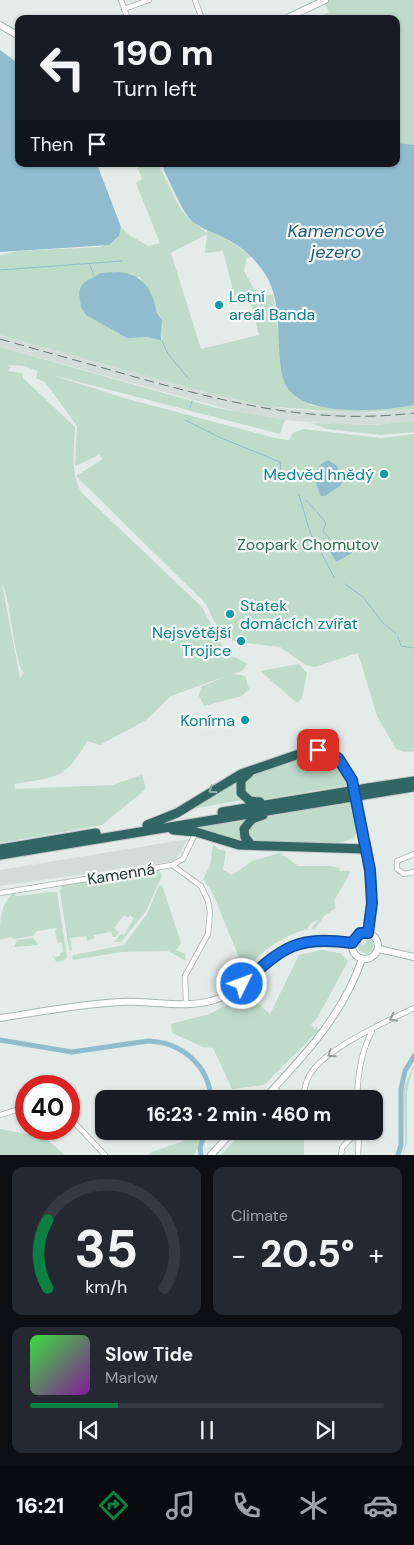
<!DOCTYPE html>
<meta charset="utf-8">
<style>
:root{--surface:#171b24;--page:#242831;--text:#f1f3f6;--muted:#9ea1a6;--line:#363941;--accent:#0b8043}
body{margin:0;font-family:"DM Sans",sans-serif;background:var(--page);color:var(--text);height:100vh;display:flex;flex-direction:column;font-size:19px;white-space:nowrap}
*{box-sizing:border-box;margin:0}
p{font-size:16px;color:var(--muted)}
.icon{flex:none;width:28px;height:28px;fill:none;stroke:currentColor;stroke-width:2;stroke-linecap:round;stroke-linejoin:round}
.map{position:relative;height:1155px;overflow:hidden}
.details{display:flex;flex-direction:column;gap:12px;padding:12px;background:#0d0f14;flex:1}
.details>*{flex:none}
.banner{position:absolute;left:15px;top:15px;width:385px;height:152px;border-radius:10px;box-shadow:0 1px 4px #0004;background:#171b24;color:var(--text);overflow:hidden}
.speed{position:absolute;left:15px;top:1075px;display:flex;gap:10px;font-size:25px;font-weight:700;text-align:center}
.speed>*{display:grid;place-content:center;width:65px;height:65px;border-radius:50%;background:var(--surface);box-shadow:0 1px 4px #0004;line-height:1}
.speed .limit{border:8px solid #d22;background:#fff;color:#111}
.pin{position:absolute;display:grid;place-items:center;width:42px;height:42px;color:#fff;margin:-21px;border-radius:10px;box-shadow:0 2px 8px #0006}
.me{position:absolute;width:55px;margin:-28px;rotate:48deg;stroke-linejoin:round;filter:drop-shadow(0 0 4px #0008)}
.turn{display:flex;align-items:center;gap:18px;height:105px;padding:0 15px;font-size:22px}
.turn .icon{width:65px;height:65px;stroke-width:2.5}
.turn b{display:block;font-size:35px;line-height:42px}
.then{display:flex;align-items:center;height:48px;padding:0 15px;background:#0003;gap:10px;font-size:19px}
.big{font-size:38px;font-weight:800;line-height:1.1}
.details .tile{flex:1;display:flex;flex-direction:column;justify-content:center;gap:8px;min-width:0;padding:0 18px;border-radius:10px;background:var(--page)}
.details .dial{align-items:center;gap:0}
.dial svg{height:130px;overflow:visible;fill:none;stroke:var(--line);stroke-width:7;stroke-linecap:round;text-anchor:middle}
.dial text{fill:var(--text);stroke:none}
.song{display:flex;align-items:center;gap:15px}
.cover{width:60px;height:60px;border-radius:8px;background:linear-gradient(135deg,hsl(120 70% 55%),hsl(290 70% 35%))}
.played{height:5px;border-radius:2px;background:linear-gradient(90deg,var(--accent) 25%,var(--line) 25%)}
.keys{display:flex;justify-content:space-around;direction:ltr}
.heat{display:flex;justify-content:space-between;align-items:center;font-size:28px;direction:ltr}
.details .tiles{flex:1;display:grid;gap:12px;grid-template-columns:1fr 1fr}
.tile:last-child{grid-column:span 2}
.trip{position:absolute;left:95px;top:1090px;width:288px;height:50px;border-radius:10px;background:var(--surface);box-shadow:0 1px 4px #0004;font-weight:800;line-height:50px;text-align:center}
.tab-bar{display:flex;height:80px;justify-content:space-around;align-items:center;background:#090b0e;color:var(--muted)}
.tab-bar .icon{width:35px;height:35px}
.tab-bar .selected{color:var(--accent)}
.tab-bar b{font-size:22px;color:var(--text)}
.map>svg:first-child{display:block}
.built{fill:#d2dcd8}
.green{fill:#bedcc9;fill-rule:evenodd}
.water{fill:#90bccd}
.lines{fill:none;stroke-linecap:round;stroke-linejoin:round}
.stream{stroke:#90bccd;stroke-width:1}
.canal{stroke:#90bccd;stroke-width:5}
.street-casing{stroke:#a7b4b1;stroke-width:6}
.secondary-casing{stroke:#a3b7b2;stroke-width:8}
.highway-casing{stroke:#c2c8c8;stroke-width:11}
.street{stroke:#fff;stroke-width:4.5}
.secondary{stroke:#fff;stroke-width:6}
.highway{stroke:#326662;stroke-width:9}
.rail{stroke:#5f7874;stroke-width:1;stroke-dasharray:10 5;stroke-linecap:butt}
.highway-bridge-casing{stroke:#c2c8c8;stroke-width:11;stroke-linecap:butt}
.highway-bridge{stroke:#326662;stroke-width:9}
.oneway{stroke:#93b0ac}
.oneway2{stroke:#929e9c}
.route-casing{stroke:#114b97;stroke-width:12}
.route{stroke:#1a73e8;stroke-width:9}
.culture-dot{fill:#0f9aa8;stroke:#f4f9f7;stroke-width:2}
.labels{text-anchor:middle;dominant-baseline:central;stroke-width:4.5;stroke-linejoin:round;paint-order:stroke}
.culture-label{font-size:16px;fill:#0d838f;stroke:#f4f9f7;text-anchor:end}
.park-label{font-size:16px;fill:#317051;stroke:#f4f9f7}
.street-label{font-size:16px;fill:#243c39;stroke:#f4f9f7}
.water-label{font-size:18px;font-style:italic;fill:#235d74;stroke:#f4f9f7}
</style>
<div class="map">
<svg width="414" height="1155" viewBox="0 0 414 1155">
<rect width="100%" height="100%" fill="#e4ece9"/>
<path class="built" d="M0 335 240 401 287 409 335 412 372 413 414 409V421L373 425 334 424 285 420 238 412 0 347Z
M188 839 175 861 0 886V870Z"/>
<path class="green" d="M323 0H414V147L396 143V19H316L329 12Z
M136 164H158L179 206 189 219 207 233V229L236 245 252 257 247 258 244 271 254 289 262 295H273L281 348 310 405 340 410 414 405V409L354 413 265 406 220 396 0 335V255L18 251 101 247 114 241 119 236 121 227 131 236 148 246 160 243 136 183 142 179ZM207 234 205 253 223 251 235 298 249 295 259 335 201 349 171 253ZM94 276 140 277C149 291 154 306 161 319 164 325 161 333 163 339L140 336 81 286Z
M0 347 217 408 285 420 280 434 52 375 124 398 275 438 289 440 293 433 303 429 381 438 414 434V751L405 752 396 749 377 716 358 653 314 667 306 665 280 647 237 642 226 638 214 621 206 604 76 476 103 459 99 455 75 466 77 426 45 382 36 378 38 371 24 366 8 365 11 367 8 371 22 373 23 378 75 427C74 449 70 471 81 492L202 607 227 655 237 658 247 664 242 671 233 674 245 676 249 689 242 696 204 706 199 696 201 687 229 675 171 696 146 720 100 745 87 741C65 781 55 777 14 784L15 789 112 785 142 775 146 789 102 825 0 843ZM2 584C12 602 13 662 24 673L20 678Z
M414 421V432L381 435 327 429 311 423 373 425Z
M299 664 307 673 302 698 297 703 260 671Z
M317 754 336 763 349 785 266 799H253L246 795 243 781 248 776 305 755Z
M234 783 236 796 242 800 192 809Z
M353 801 358 829 353 839 334 844 255 842 249 837V825L262 818Z
M243 821 242 841 197 829V827Z
M213 844 218 849 226 851 223 870 232 875 252 861 280 853 298 866H330L340 868 339 871H351L334 901 336 908 324 916 315 929H311L318 920 311 923 307 929C278 938 264 950 243 972 238 953 231 938 224 921 216 902 216 896 203 879L210 866Z
M159 870 162 876 146 911 121 942H114L121 934 124 935 134 918 130 915 128 918 124 915 114 928 119 932 115 937H113L111 932 94 935V938L87 941 86 936 70 938 72 950H69L60 891 62 885Z
M162 885 181 943 176 950 185 954 186 961 168 951 122 952 73 960 72 958 73 955 124 945 147 914 159 886Z
M49 892H57L67 957 65 960 57 962 54 959 53 954 55 957 60 956V953L63 952 62 942 58 943 55 931 57 928 37 931 33 936 14 939 10 937 0 940C0 919 0 906 13 893L17 896Z
M365 937 370 938 374 945 372 951 367 954 359 951 357 945 359 940 363 945 366 943Z
M33 938 39 945 14 947 17 940Z
M322 950 340 953 348 961 318 1017 311 1025 315 1029 317 1026 318 1031 264 1085 232 1089 213 1048 203 1047 172 1033 171 1024 209 1014 248 995 270 1014 299 955Z
M414 1064 407 1091V1143L402 1155 405 1144 404 1088Z
M0 1129 44 1137 65 1155H0Z
M243 1131H299L304 1141V1155H221Z
M203 1134 194 1155H147L152 1152Z"/>
<path class="water" d="M0 50 19 64V164H97L121 227 119 236 109 245 0 252Z
M396 143 414 145V405C381 411 294 420 283 378 275 346 284 303 265 274 255 258 239 244 222 237 213 232 196 227 189 218 179 205 172 186 164 171L163 164H396Z
M119 272C139 274 150 285 155 305 157 312 157 314 162 320L161 340 147 337 127 338 86 315 81 307 79 293 81 286 86 281 101 273Z
M328 460 337 466 344 479 340 486 325 496H321C314 481 311 468 328 460Z
M345 539 352 553 336 562 328 548Z"/>
<g class="lines">
<path class="stream" d="M90 265 94 276
M0 270 122 261
M162 341 168 354 189 379
M190 408 192 401
M185 420 221 438 280 462 282 477
M299 495 310 532 334 577
M306 500 315 510
M317 512 326 523 323 531 331 540
M345 584 363 597 383 623 397 634
M398 637 401 646 414 648"/>
<path class="canal" d="M0 1040 72 1052 148 1041C181 1042 209 1065 211 1099
M201 1155 200 1148 205 1131
M398 1155 401 1145V1089L405 1071 414 1056"/>
<g class="street-casing">
<path id="street" d="M121 0 128 19
M195 0 202 19
M124 9 149 0
M414 854 397 861V869L404 874 414 872
M172 865 183 859 196 832
M0 893 172 865 201 886 208 901 210 913 208 934 185 976 186 1003
M274 1088 285 1099
M303 1099C304 1089 306 1078 313 1070 330 1047 387 1021 414 1008
M357 1099C358 1073 361 1053 372 1031
M0 1115 26 1107
M69 1117 105 1155
M341 1155 342 1148 357 1131
M358 1155 359 1131"/>
</g>
<g class="secondary-casing">
<path id="secondary" d="M285 19 325 0
M0 25 19 36
M318 750 338 758 352 780 370 870 372 903 368 933
M352 946a13 13 0 1 1 26 0a13 13 0 1 1-26 0Z
M379 949 414 957
M0 1018C40 1012 80 1004 121 1002 153 1000 192 1011 222 997 235 991 245 981 256 972 289 942 308 936 352 943
M264 1099C304 1056 343 1015 362 959
M211 1155 233 1131"/>
</g>
<g class="highway-casing">
<path id="highway" d="M249 773 241 780V793L250 801 260 802
M368 788 414 781
M370 794 414 787
M222 812 338 793
M147 825 177 813 241 774 305 752 318 750
M173 830 196 832 239 845 367 849
M251 845 245 837 244 829 252 819 263 815
M0 849 96 833
M0 855 340 799"/>
</g>
<use href="#street" class="street"/>
<use href="#secondary" class="secondary"/>
<use href="#highway" class="highway"/>
<path class="rail" d="M0 339C45 352 90 364 135 377 229 403 315 425 414 413"/>
<g class="highway-bridge-casing">
<path id="highway-bridge" d="M338 793 368 788
M340 799 370 794"/>
</g>
<use href="#highway-bridge" class="highway-bridge"/>
</g>
<defs><path id="oneway-chevron" d="M-2-3.5L2.5 0L-2 3.5" fill="none" stroke-width="1.6" stroke-linecap="round" stroke-linejoin="round" transform="scale(1.25)"/></defs>
<use class="oneway" href="#oneway-chevron" transform="translate(212 790) rotate(147)"/>
<g class="oneway2">
<use href="#oneway-chevron" transform="translate(393 1018) rotate(153)"/>
<use href="#oneway-chevron" transform="translate(331 1054) rotate(146)"/>
</g>
<g class="lines">
<g class="route-casing">
<path id="route" d="M242 984C283 948 295 935 352 943L360 933H368L372 903 370 870 352 780 338 758 318 750"/>
</g>
<use href="#route" class="route"/>
</g>
<g class="culture-dot">
<circle cx="219" cy="305" r="5"/>
<circle cx="384" cy="474" r="5"/>
<circle cx="230" cy="614" r="5"/>
<circle cx="241" cy="641" r="5"/>
<circle cx="245" cy="720" r="5"/>
</g>
<g class="labels">
<g class="culture-label">
<text x="229" y="296" text-anchor="start">Letní<tspan x="229" dy="18">areál Banda</tspan></text>
<text x="374" y="474">Medvěd hnědý</text>
<text x="240" y="605" text-anchor="start">Statek<tspan x="240" dy="18">domácích zvířat</tspan></text>
<text x="231" y="632">Nejsvětější<tspan x="231" dy="18">Trojice</tspan></text>
<text x="235" y="720">Konírna</text>
</g>
<g class="park-label">
<text x="308" y="544">Zoopark Chomutov</text>
</g>
<g class="street-label">
<text transform="translate(121 874) rotate(-9)">Kamenná</text>
</g>
<g class="water-label">
<text x="336" y="231">Kamencové<tspan x="336" dy="21">jezero</tspan></text>
</g>
</g>
</svg>
<div class="speed"><div class="limit">40</div></div>
<div class="pin" style="left:318px;top:750px;background:#d93025"><svg class="icon" aria-label="arrive" viewBox="0 0 24 24"><path d="M6 21V4h12l-3 4 3 4H6"/></svg></div>
<svg class="me" style="left:242px;top:984px" viewBox="-20 -20 40 40"><circle r="17" fill="#1a73e8" stroke="#fff" stroke-width="3"/><path d="M0-11L8 9 0 5-8 9z" fill="#fff"/></svg>
<div class="trip">16:23 · 2 min · 460 m</div>
<div class="banner">
<div class="turn"><svg class="icon" aria-label="left" viewBox="0 0 24 24"><path d="M17 20v-9H6M10 6l-5 5 5 5"/></svg><div><b>190 m</b>Turn left</div></div>
<div class="then">Then<svg class="icon" aria-label="arrive" viewBox="0 0 24 24"><path d="M6 21V4h12l-3 4 3 4H6"/></svg></div>
</div>
</div>
<section class="details">
<div class="tiles">
<div class="tile dial"><svg viewBox="0 0 100 80">
<path d="M14 69A42 42 0 1 1 86 69"/>
<path d="M14 69A42 42 0 0 1 14 27" stroke="#0b8043"/>
<text x="50" y="56" font-size="32" font-weight="700">35</text>
<text x="50" y="72" font-size="11">km/h</text>
</svg></div>
<div class="tile"><p>Climate</p>
<div class="heat"><a>−</a><b class="big">20.5°</b><a>+</a></div>
</div>
<div class="tile">
<div class="song"><i class="cover"></i><div><b>Slow Tide</b><p>Marlow</p></div></div>
<div class="played"></div>
<div class="keys"><svg class="icon" aria-label="previous" viewBox="0 0 24 24"><path d="M18 5L8 12l10 7zM5 5v14"/></svg><svg class="icon" aria-label="pause" viewBox="0 0 24 24"><path d="M8 5v14M16 5v14"/></svg><svg class="icon" aria-label="next" viewBox="0 0 24 24"><path d="M6 5l10 7-10 7zM19 5v14"/></svg></div>
</div>
</div>
</section>
<nav class="tab-bar">
<b>16:21</b>
<svg class="icon selected" aria-label="directions" viewBox="0 0 24 24"><path d="M12 3l9 9-9 9-9-9zM9 14v-3h6M13 9l2 2-2 2"/></svg>
<svg class="icon" aria-label="music" viewBox="0 0 24 24"><path d="M9 18V5l10-2v13"/><circle cx="6" cy="18" r="3"/><circle cx="16" cy="16" r="3"/></svg>
<svg class="icon" aria-label="phone" viewBox="0 0 24 24"><path d="M5 4h4l2 5-3 2q2 4 5 5l2-3 5 2v4C11 20 4 13 5 4z"/></svg>
<svg class="icon" aria-label="climate" viewBox="0 0 24 24"><path d="M12 3v18M4 7l16 10M4 17L20 7"/></svg>
<svg class="icon" aria-label="car" viewBox="0 0 24 24"><path d="M5 17H2v-5l4-1 3-4h7l3 4 3 1v5h-3M9 17h6M6 11h13"/><circle cx="7" cy="17" r="2"/><circle cx="17" cy="17" r="2"/></svg>
</nav>
